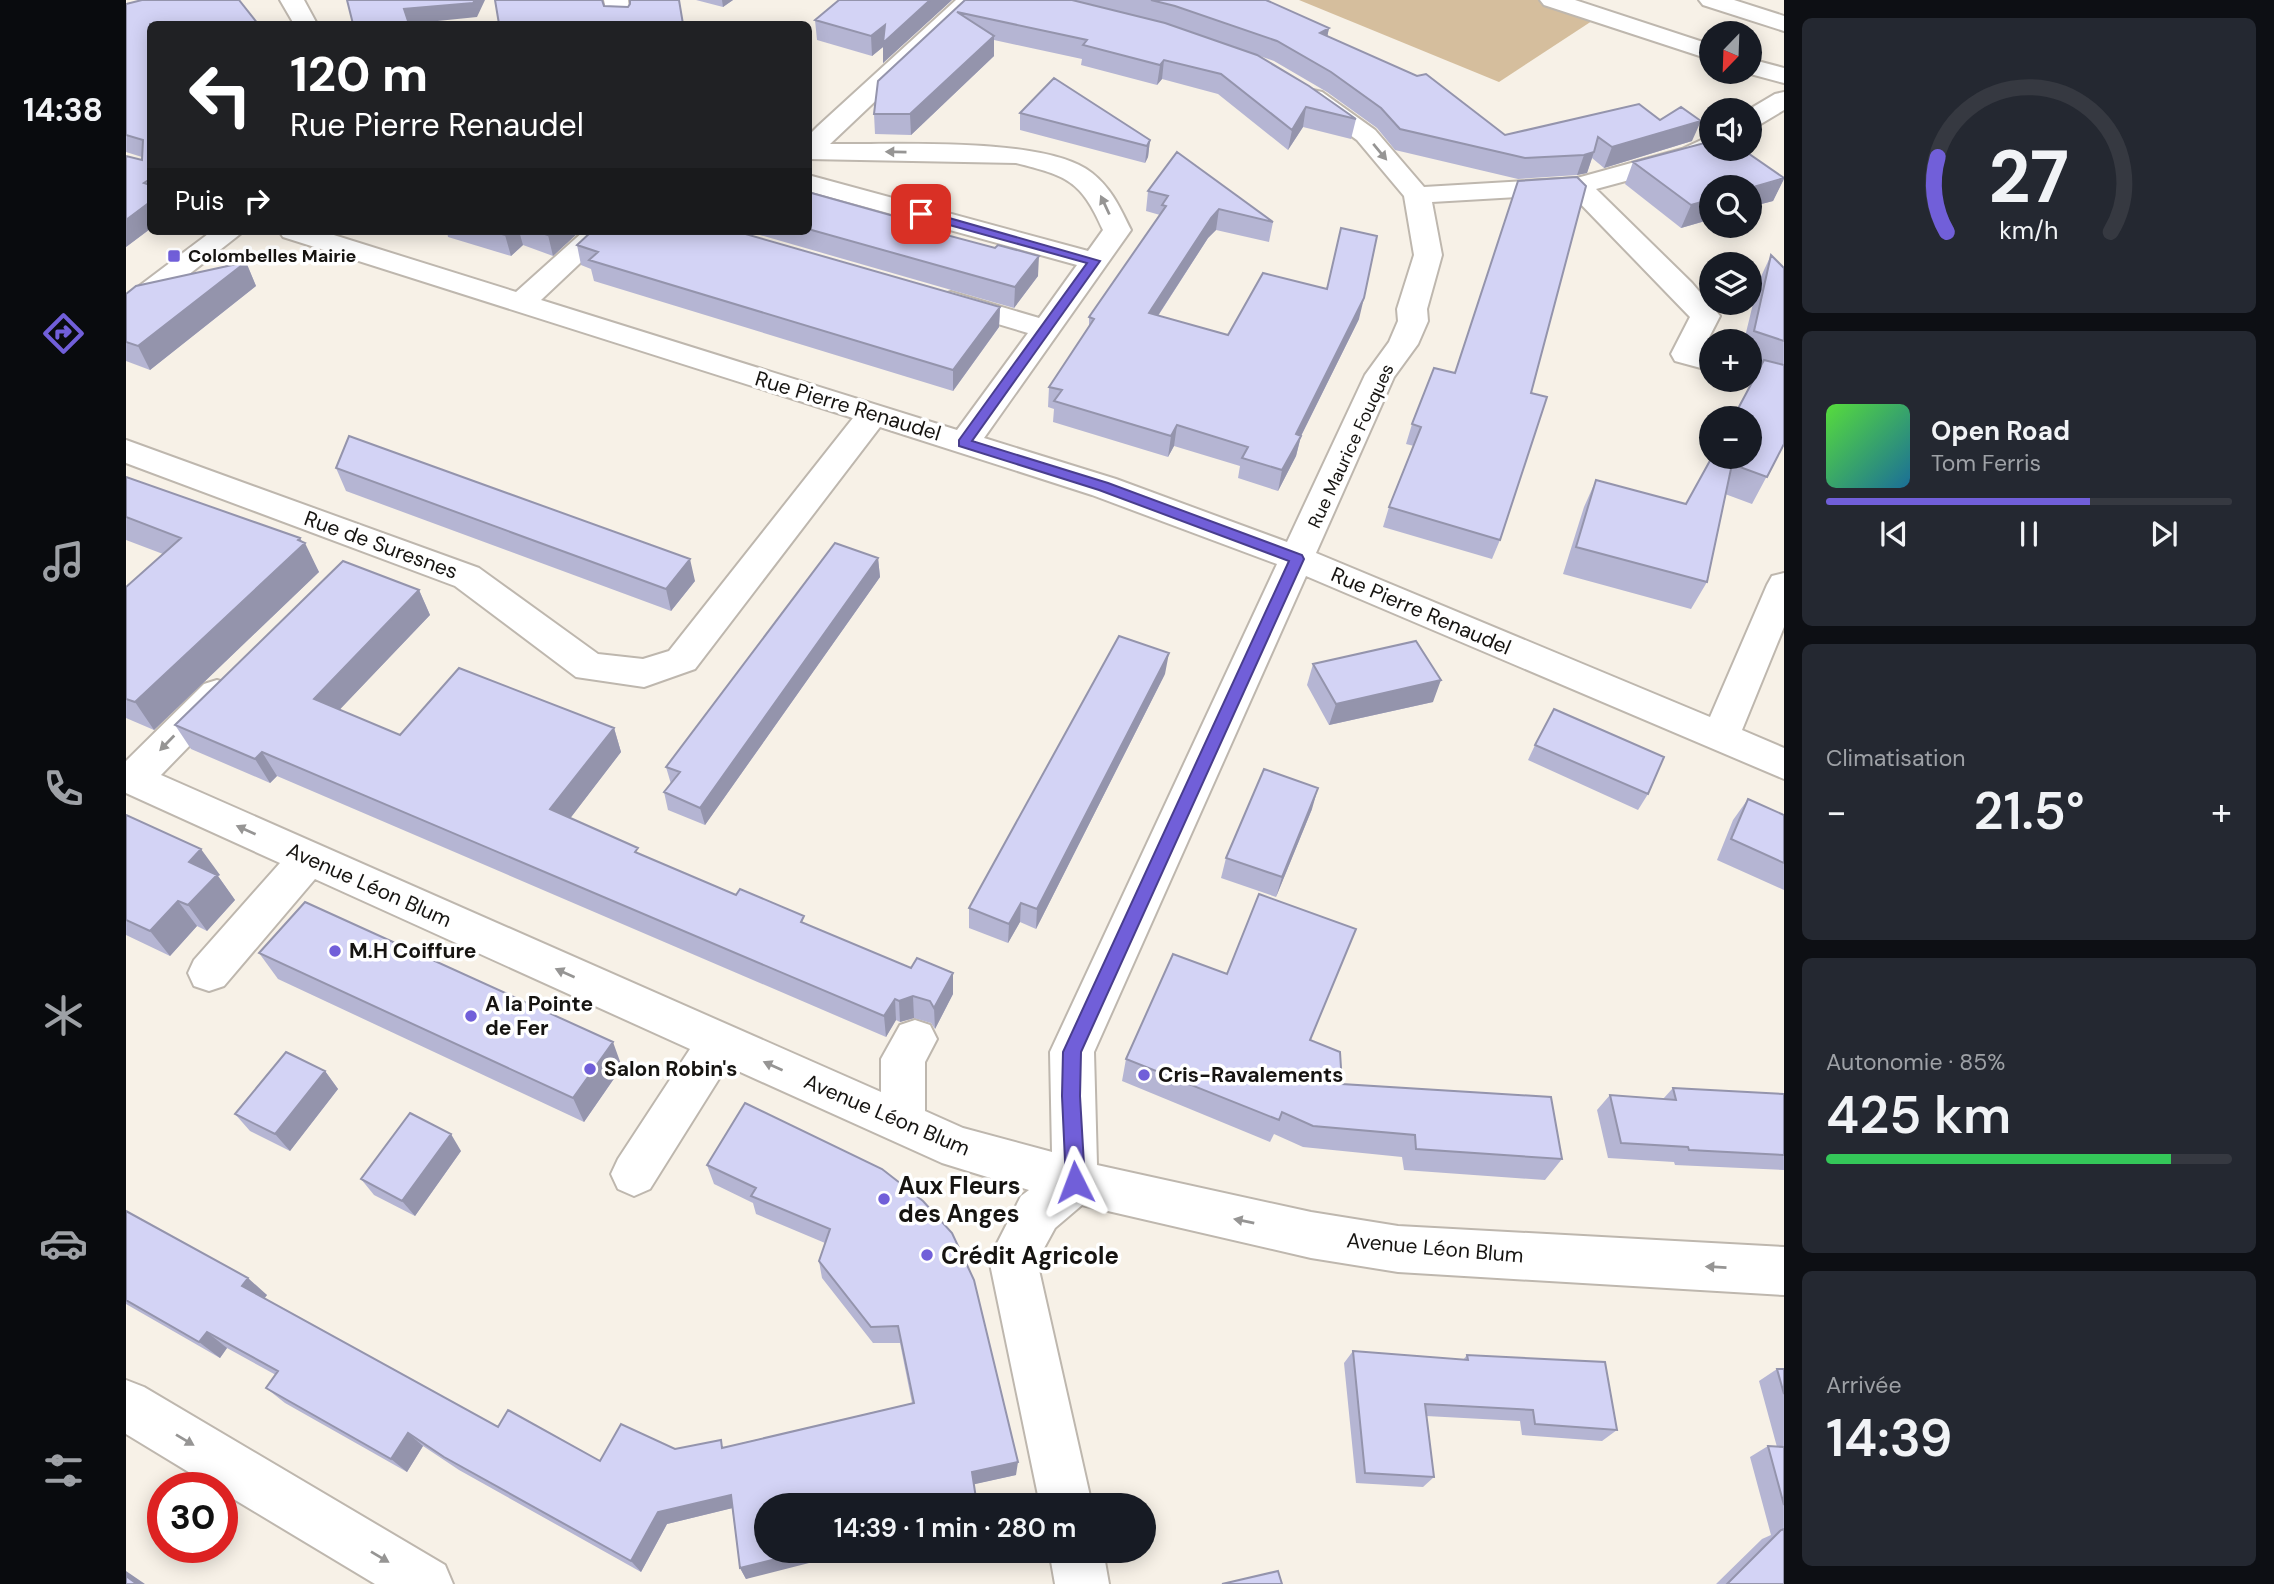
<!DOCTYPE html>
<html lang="fr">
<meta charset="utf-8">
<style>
:root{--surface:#171b24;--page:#242831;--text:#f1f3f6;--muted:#9ea1a6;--line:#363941;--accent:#715fd9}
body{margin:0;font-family:"DM Sans",sans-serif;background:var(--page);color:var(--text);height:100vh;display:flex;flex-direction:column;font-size:26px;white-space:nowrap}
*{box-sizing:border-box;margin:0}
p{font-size:23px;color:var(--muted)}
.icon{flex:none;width:38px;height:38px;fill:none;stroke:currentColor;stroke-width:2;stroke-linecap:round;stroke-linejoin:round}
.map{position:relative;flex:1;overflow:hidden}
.sheet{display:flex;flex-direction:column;gap:18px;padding:18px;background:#0d0f14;width:490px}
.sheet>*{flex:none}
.hud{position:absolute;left:21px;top:21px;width:665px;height:214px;border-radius:10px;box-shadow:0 4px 18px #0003;background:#202124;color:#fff;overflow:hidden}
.needle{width:46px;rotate:203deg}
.buttons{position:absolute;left:1573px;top:21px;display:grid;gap:14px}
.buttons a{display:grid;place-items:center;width:63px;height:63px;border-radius:50%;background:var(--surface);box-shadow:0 4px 18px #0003;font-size:35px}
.speed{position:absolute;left:21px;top:1472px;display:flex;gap:14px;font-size:35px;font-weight:700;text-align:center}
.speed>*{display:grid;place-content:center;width:91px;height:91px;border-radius:50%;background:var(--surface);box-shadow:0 4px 18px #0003;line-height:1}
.speed .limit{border:10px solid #d22;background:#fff;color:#111}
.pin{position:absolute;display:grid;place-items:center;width:60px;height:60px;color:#fff;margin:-30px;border-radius:14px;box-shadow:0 4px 10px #0006}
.me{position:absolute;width:77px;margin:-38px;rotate:357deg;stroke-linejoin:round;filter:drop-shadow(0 0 5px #0008)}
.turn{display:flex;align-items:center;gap:24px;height:147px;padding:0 28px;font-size:32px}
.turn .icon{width:91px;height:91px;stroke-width:2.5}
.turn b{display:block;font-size:49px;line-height:60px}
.then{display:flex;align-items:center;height:66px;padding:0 28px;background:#0003;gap:14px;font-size:26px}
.big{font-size:52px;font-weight:600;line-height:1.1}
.sheet .card{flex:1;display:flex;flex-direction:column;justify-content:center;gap:10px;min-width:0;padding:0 24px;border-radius:10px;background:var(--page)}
.sheet .dial{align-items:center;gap:0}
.dial svg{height:182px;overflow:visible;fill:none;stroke:var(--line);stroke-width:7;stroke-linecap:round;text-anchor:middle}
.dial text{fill:var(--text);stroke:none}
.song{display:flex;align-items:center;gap:21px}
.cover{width:84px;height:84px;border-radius:10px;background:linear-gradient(135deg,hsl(110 70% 55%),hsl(200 70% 35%))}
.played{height:7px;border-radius:4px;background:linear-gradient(90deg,var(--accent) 65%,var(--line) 65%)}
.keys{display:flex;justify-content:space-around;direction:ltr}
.heat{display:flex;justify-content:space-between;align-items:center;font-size:38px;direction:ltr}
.charge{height:10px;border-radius:5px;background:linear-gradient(90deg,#34c759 85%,var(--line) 0)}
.trip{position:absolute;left:628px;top:1493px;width:402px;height:70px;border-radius:35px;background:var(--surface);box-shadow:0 4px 18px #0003;font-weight:600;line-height:70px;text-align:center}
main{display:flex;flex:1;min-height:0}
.tab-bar{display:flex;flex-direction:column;width:126px;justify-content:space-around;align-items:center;background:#090b0e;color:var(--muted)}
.tab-bar .icon{width:49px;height:49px}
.tab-bar .active{color:var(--accent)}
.tab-bar b{font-size:32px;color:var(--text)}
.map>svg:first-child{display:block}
.green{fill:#d5be9d}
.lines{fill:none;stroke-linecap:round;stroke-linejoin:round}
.minor-casing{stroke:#beb7ae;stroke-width:4}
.major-casing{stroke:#beb7ae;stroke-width:4}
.minor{fill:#fff;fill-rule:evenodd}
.major{fill:#fff;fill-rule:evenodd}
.wall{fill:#b5b5d3}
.shaded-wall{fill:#9494ac}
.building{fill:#d3d3f5;stroke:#9494ac;stroke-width:2}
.oneway{fill:#969594}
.route{fill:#715fd9;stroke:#493e8d;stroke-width:2}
.poi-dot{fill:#715fd9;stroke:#fff;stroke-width:2.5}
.labels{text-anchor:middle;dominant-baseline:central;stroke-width:7;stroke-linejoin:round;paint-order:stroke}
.far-poi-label{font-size:18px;font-weight:bold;fill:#161411;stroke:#fff;text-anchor:start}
.far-street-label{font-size:18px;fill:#161411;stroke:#fff}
.street-label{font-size:21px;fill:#161411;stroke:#fff}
.poi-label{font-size:21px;font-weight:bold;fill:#161411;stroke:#fff;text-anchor:start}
.near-poi-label{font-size:24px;font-weight:bold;fill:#161411;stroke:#fff;text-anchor:start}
</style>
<main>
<nav class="tab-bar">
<b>14:38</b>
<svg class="icon active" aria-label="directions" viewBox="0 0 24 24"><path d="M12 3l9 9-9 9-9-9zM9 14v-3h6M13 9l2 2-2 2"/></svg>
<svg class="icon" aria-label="music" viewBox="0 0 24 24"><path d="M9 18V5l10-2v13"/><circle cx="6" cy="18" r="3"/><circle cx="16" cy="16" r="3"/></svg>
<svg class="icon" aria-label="phone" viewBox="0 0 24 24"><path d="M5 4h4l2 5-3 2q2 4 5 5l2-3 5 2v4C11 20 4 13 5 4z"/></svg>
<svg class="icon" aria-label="climate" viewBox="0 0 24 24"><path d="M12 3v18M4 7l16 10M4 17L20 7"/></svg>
<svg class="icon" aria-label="car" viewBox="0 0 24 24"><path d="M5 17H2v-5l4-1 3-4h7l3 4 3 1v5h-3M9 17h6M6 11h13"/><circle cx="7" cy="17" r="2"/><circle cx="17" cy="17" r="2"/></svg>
<svg class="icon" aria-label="filters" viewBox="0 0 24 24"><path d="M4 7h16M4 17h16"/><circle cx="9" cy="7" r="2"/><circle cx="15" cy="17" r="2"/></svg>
</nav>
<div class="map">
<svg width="1658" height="1584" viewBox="0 0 1658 1584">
<rect width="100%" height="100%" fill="#f7f1e7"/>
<path class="green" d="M1173 0H1414L1469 19 1373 82Z"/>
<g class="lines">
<g class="minor-casing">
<path id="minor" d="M154 0H178L191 24H168Z
M478 0H502L505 24H483Z
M830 0H856L704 144C766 145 920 136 966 173 986 189 994 208 1005 230L858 438 990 479 1161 542 1239 375 1263 342 1272 321 1271 309 1288 255 1278 196 1231 140 1178 102 1175 97 1178 92 1187 90 1196 92 1249 130 1298 187 1451 178 1556 149 1586 135V149H1595L1574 161 1470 189 1566 283 1594 316 1577 349 1586 352V371L1549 361 1545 354 1564 317 1445 194 1306 202 1316 255 1301 309 1302 321 1292 344 1268 377 1190 553 1584 717 1641 585 1646 576 1658 573V627L1616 730 1658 748V779L1180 576 968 1052 971 1165 1185 1212 1272 1226 1658 1247V1295L1272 1272 1185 1258 956 1205 929 1228 911 1261 966 1505H914L863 1259 895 1196 903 1190 816 1163 601 1066 524 1189 508 1196 492 1189 485 1174 492 1159 564 1049 189 879 98 986 83 991 68 986 62 973 68 960 154 863 0 793V761L78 684 91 680 104 684 109 694 104 704 35 775 755 1092V1059L774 1025 789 1020 804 1025 811 1039 799 1062V1111L837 1128 926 1152 924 1052 1151 564 966 495 754 427 569 669 518 687 450 677 329 586 0 463V440L353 568 472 654 517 659 543 651 727 418 157 237 153 231H195L390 292 458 231H488L415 300 831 430 902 333 815 307 811 301 815 295 825 292 913 318 951 265 682 191V175L962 251 977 230C955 180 941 176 890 163L682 159V136L692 126Z
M1414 0H1449L1586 45V60L1418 5Z
M1624 59 1658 68V83L1617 72H1624Z
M1658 92V110L1633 125 1624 128 1622 110 1649 94Z
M86 231H118L10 316 0 319V296Z
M1624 364 1658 375V395L1613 381 1624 380Z
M0 1380 18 1387 319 1565 327 1584H249L96 1492V1488H89L0 1434Z
M923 1550H977L983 1584H929Z"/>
</g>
<g class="major-casing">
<path id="major" d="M1573 0H1608L1658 16V31L1577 5Z"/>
</g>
<use href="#minor" class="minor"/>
<use href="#major" class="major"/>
</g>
<path class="wall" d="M570 0H607L597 7Z
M826 0 757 63V47L746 56 691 40 689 20Z
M839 0H1140L1203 28 1201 37 1379 135 1534 120 1566 141 1478 168 1466 158 1461 173 1451 175 1392 179 1269 150 1251 128 1201 92 1148 61 1056 29 1230 119 1225 139 1177 127 1162 150 1092 94 1036 79 1031 85 955 65 956 59 868 40V56L785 135 749 134 748 114Z
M0 4 24 24V229L0 247 16 157 0 152Z
M894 113 1024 140 1022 157 1019 163 894 130Z
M1586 141V149H1616L1658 178 1647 201 1624 207V187H1586V219L1555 228 1499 184 1507 162Z
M1022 191 1147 222 1143 242 1090 230 1082 238 1032 316 1102 335 1233 319 1175 436 1170 456 1152 491 1112 478 1114 466 1048 446 1042 457 927 422 928 409 922 407 923 387 963 326V317L1034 215 1020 211Z
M682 192 782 225 912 276 888 308 620 231H682Z
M321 231H454L427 256 397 245 385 256 322 237Z
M451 245 874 307 873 327 827 391 468 281 465 269 455 265Z
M1645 255 1658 268V444L1626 504 1599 494 1581 582 1565 609 1437 574 1458 507 1470 480 1560 504 1635 365 1624 362V341H1618L1632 283Z
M120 262 130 286 24 370 0 361V294Z
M1405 393 1374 540 1366 559 1257 527 1263 507 1288 446 1280 444 1286 424Z
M210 468 569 581 545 611 220 491Z
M0 477 174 538 193 572 28 730 0 718V587L37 554 0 540Z
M752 558 754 577 579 825 542 810 538 792 545 784 540 767Z
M293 590 304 615 213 710 274 735 488 728 495 752 444 818 513 854 679 923 827 994 809 1029 805 1023 788 1018 774 1022 770 1020 760 1037 151 776 144 783 65 749 49 725Z
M1187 664 1307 702 1203 725 1181 685Z
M1039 674 910 929 894 922 882 943 843 928V908Z
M1409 745 1522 794 1512 810 1402 760Z
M1622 799 1658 815V890L1591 860 1607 820Z
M1186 809 1150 897 1095 878 1100 858Z
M0 815 94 875 92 876 109 900 81 931 71 926 44 956 0 935Z
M133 953 496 1067 458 1122 152 979Z
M1184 1040 1216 1084 1436 1159 1419 1180 1278 1170 1276 1157 1177 1147 1148 1134 1144 1142 996 1081 1000 1059Z
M199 1071 212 1089 164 1151 124 1131 109 1114Z
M1547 1088 1658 1094V1170L1549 1165 1548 1162 1482 1158 1471 1110 1484 1095 1537 1099Z
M619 1103 890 1475 848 1484 620 1579 614 1568 606 1508 541 1524 515 1572 333 1470 297 1446 281 1472 159 1403 140 1388 150 1375 101 1348 94 1358 0 1304V1211L141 1295 138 1298 372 1427 474 1461 549 1449 599 1447 786 1403 774 1343H747L696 1278 693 1261 699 1243 630 1214 627 1203 588 1184 581 1165Z
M335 1151 289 1216 248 1195 235 1179Z
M1227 1351 1337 1360 1341 1355 1491 1430 1476 1441 1396 1435 1394 1421 1300 1416 1308 1477 1297 1487 1230 1483 1218 1363Z
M1651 1369H1658V1584H1590L1636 1539 1645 1535 1624 1457 1642 1446 1651 1447 1633 1381Z"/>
<path class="shaded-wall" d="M349 0H359L351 17 282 24 278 9Z
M596 0H607L597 7Z
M804 0H826L757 63V47L746 56 745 36 759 25Z
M1203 28 1199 48 1194 33Z
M868 36V56L785 135 784 114Z
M1038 60 1036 79 1031 85 1034 65Z
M1180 107 1177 127 1162 150 1166 130Z
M1575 121 1566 141 1478 168 1486 147Z
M1024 140 1022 157 1019 163 1021 146Z
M1468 152 1461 173 1451 175 1458 155Z
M1658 179 1647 201 1624 207V188Z
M1586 199V219L1555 228 1565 205Z
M24 202V229L0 247V220Z
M1093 209 1090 230 1082 238 1020 334 1023 313 1085 218Z
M384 231H393L397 245 385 256 379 235Z
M426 231H454L427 256 422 235Z
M913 256 912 276 888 308 889 287Z
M120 262 130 286 24 370 12 346Z
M1238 298 1233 319 1174 438 1175 436 1170 456 1152 491 1156 470 1170 434Z
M874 307 873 327 827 391V370Z
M1051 425 1048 446 1042 457 1045 436Z
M174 538 177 545 179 543 193 572 28 730 9 702Z
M752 558 754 577 579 825 574 808Z
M564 559 569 581 545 611 540 589Z
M293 590 304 615 200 724 188 699Z
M1043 653 1039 674 910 929 911 909Z
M1315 680 1307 702 1203 725 1210 704Z
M488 728 495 752 433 833 424 809Z
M136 752 151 776 144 783 129 759Z
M1192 788 1186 809 1150 897 1156 877Z
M75 849 94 875 92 876 109 900 81 931 62 905 63 862Z
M52 901 71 926 44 956 24 931Z
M895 903 894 922 882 943 883 924Z
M827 973V994L809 1029 808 1008Z
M787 996 788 1018 774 1022 773 1001Z
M769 999 770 1020 760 1037 758 1016Z
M487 1042 496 1067 458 1122 447 1098Z
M199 1071 212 1089 164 1151 149 1134Z
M325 1134 335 1151 289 1216 276 1201Z
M122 1278 141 1295 135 1303 116 1286Z
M81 1332 101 1348 94 1358 73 1342Z
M282 1433 297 1446 281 1472 265 1459Z
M892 1462 890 1475 845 1485 846 1472Z
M605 1495 611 1507 541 1524 515 1572 505 1561 532 1512Z
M686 1550H734L620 1579 614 1568Z
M0 1571 19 1584H11L0 1576Z"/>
<path class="building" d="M16 0H113L132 24H24V179L18 183 24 185V202L0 220V156L16 160 17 140 0 135V4Z
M221 0H349L347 3 278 9 283 24H227Z
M369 0H476L478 6 502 7 504 4V0H553L557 24H373Z
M713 0H804L757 43 759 25 745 36 689 20Z
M839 0H946L1039 23 1131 55 1183 86 1230 119 1180 107 1166 130 1095 74 1038 60 1034 65 957 45 961 40 831 12 868 36 784 114H748L752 81Z
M1025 0H1140L1203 28 1194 33 1291 76 1300 74 1379 135 1513 104 1534 120 1555 107 1575 121 1486 147 1472 137 1468 152 1458 155 1399 158 1274 129 1255 108 1205 72 1151 41 1049 6Z
M928 78 1024 140 1021 146 894 113Z
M1586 141V149H1616L1658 178 1624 188V187H1586V199L1565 205 1507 162Z
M1051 152 1147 222 1093 209 1085 218 1023 313 1102 335 1137 273 1201 289 1215 228 1251 236 1238 298 1170 434 1175 436 1156 470 1116 458 1122 447 1051 425 1045 436 928 401 936 390 923 387 968 319 963 317 1040 206 1036 205 1042 196 1022 191Z
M1451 177 1460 186 1405 393 1421 397 1374 540 1263 507 1295 427 1286 424 1308 368 1329 373 1392 181Z
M682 192 782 220 779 224 869 248 872 245 913 256 889 287 682 229Z
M365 231H384L379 235Z
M410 231H426L422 235Z
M466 231H609L874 307 827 370 463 260 472 252 451 245Z
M1645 255 1658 268V341L1628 331Z
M120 262 12 346 0 342V294L10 286Z
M1638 360 1658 365V444L1641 477 1606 464 1581 582 1450 547 1470 480 1560 504 1586 457H1624V418H1607Z
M223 436 564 559 540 589 210 468Z
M0 477 174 538 172 540 179 543 9 702 0 699V587L55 538 0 517Z
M709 543 752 558 574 808 538 792 554 772 540 767Z
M217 561 293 590 188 699 274 735 333 668 488 728 424 809 512 848 509 852 610 895 614 889 678 916 675 922 785 968 791 958 827 973 808 1008 804 1001 787 996 773 1001 769 999 758 1016 136 752 129 759 49 725Z
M993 636 1043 653 911 909 895 903 883 924 843 908Z
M1290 641 1315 680 1210 704 1187 664Z
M1428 709 1538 757 1522 794 1409 745Z
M1138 769 1192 788 1156 877 1100 858Z
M1622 799 1658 815V863L1605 839Z
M0 815 75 849 63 862 91 875 62 905 52 901 24 931 0 920Z
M1133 894 1230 929 1184 1040 1214 1052 1216 1084 1425 1097 1436 1159 1290 1149 1289 1135 1187 1126 1156 1112 1153 1120 1000 1059 1047 954 1101 974Z
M179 902 487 1042 447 1098 133 953Z
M160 1052 199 1071 149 1134 109 1114Z
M1547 1088 1658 1094V1155L1563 1150 1562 1147 1495 1143 1484 1095 1550 1100Z
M619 1103 756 1169 797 1201 826 1233 848 1280 892 1462 846 1472 851 1505H640V1550H686L614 1568 605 1495 532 1512 505 1561 318 1457 282 1433 265 1459 140 1388 152 1371 81 1332 73 1342 0 1300V1211L122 1278 116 1286 372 1427 382 1410 474 1461 495 1424 549 1449 595 1440 596 1448 788 1403 772 1326 745 1327 693 1261 704 1229 625 1196 630 1188 581 1165Z
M284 1113 325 1134 276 1201 235 1179Z
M1227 1351 1342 1360 1341 1355 1479 1362 1491 1430 1409 1424 1407 1410 1299 1404 1308 1477 1239 1473Z
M1651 1369H1658V1394Z
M1642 1446 1658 1447V1505Z
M1658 1529V1584H1601L1655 1530Z
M1152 1571 1156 1584H1096Z
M0 1576 11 1584H0Z"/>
<defs><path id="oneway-solid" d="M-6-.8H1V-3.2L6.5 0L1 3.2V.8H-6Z" transform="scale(1.75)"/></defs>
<g class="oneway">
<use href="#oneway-solid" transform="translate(770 152) rotate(-179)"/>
<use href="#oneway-solid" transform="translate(1254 152) rotate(50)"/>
<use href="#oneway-solid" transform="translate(979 205) rotate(-115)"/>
<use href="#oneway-solid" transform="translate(41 743) rotate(134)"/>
<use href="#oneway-solid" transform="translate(120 830) rotate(-156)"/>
<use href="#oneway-solid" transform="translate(439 973) rotate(-156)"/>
<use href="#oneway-solid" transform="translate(647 1066) rotate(-156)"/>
<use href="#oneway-solid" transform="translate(1118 1221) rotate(-168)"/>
<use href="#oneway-solid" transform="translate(1590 1267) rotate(-177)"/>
<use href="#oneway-solid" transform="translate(59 1440) rotate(31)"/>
<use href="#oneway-solid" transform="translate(254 1557) rotate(31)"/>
</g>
<path class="route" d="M795 210 974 261 846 441 982 483 1176 555 1178 559 955 1052 954 1096 959 1182 956 1189 949 1191 943 1189 940 1182 936 1096 937 1052 1163 561 973 490 833 446V440L961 263 791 216 789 214Z"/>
<g class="poi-dot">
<rect x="41" y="249" width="14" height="14" rx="3.5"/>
<circle cx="209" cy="951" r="7"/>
<circle cx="345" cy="1016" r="7"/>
<circle cx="464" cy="1069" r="7"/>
<circle cx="1018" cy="1075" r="7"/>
<circle cx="758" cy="1199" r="7"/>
<circle cx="801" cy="1255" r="7"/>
</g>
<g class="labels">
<g class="far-poi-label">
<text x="62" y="256">Colombelles Mairie</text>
</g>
<g class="far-street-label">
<text transform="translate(1225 446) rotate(-65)">Rue Maurice Fouques</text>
</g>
<g class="street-label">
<text transform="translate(722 406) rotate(17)">Rue Pierre Renaudel</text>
<text transform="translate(255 545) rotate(20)">Rue de Suresnes</text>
<text transform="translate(1295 611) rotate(23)">Rue Pierre Renaudel</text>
<text transform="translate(243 885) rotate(24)">Avenue Léon Blum</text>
<text transform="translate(761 1115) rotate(23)">Avenue Léon Blum</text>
<text transform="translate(1309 1248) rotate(5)">Avenue Léon Blum</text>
</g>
<g class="poi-label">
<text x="223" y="951">M.H Coiffure</text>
<text x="359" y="1004">A la Pointe<tspan x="359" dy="24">de Fer</tspan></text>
<text x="478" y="1069">Salon Robin's</text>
<text x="1032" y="1075">Cris-Ravalements</text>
</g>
<g class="near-poi-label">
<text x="772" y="1185">Aux Fleurs<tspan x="772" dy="28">des Anges</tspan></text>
<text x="815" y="1255">Crédit Agricole</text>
</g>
</g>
</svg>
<div class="buttons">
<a><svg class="needle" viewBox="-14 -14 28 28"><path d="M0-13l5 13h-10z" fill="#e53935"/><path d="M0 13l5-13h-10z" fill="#9ea1a6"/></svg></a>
<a><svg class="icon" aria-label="sound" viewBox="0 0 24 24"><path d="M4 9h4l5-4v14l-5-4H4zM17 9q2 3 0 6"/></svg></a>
<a><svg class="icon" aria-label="search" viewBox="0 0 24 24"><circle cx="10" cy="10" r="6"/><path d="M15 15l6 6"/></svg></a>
<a><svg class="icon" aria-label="layers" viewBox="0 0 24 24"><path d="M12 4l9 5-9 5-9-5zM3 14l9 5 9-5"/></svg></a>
<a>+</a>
<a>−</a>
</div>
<div class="speed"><div class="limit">30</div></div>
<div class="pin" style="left:795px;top:214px;background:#d93025"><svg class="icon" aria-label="arrive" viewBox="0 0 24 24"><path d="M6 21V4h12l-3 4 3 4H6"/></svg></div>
<svg class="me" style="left:949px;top:1182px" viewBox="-20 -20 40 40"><path d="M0-17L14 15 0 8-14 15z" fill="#715fd9" stroke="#fff" stroke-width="4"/></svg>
<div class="trip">14:39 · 1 min · 280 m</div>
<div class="hud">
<div class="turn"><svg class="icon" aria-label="left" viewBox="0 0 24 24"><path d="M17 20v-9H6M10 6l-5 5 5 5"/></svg><div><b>120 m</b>Rue Pierre Renaudel</div></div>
<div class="then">Puis<svg class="icon" aria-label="right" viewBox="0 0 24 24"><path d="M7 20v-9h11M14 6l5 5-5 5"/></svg></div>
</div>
</div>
<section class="sheet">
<div class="card dial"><svg viewBox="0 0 100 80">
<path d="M14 69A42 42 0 1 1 86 69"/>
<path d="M14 69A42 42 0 0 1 10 36" stroke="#715fd9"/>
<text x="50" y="56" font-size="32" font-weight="700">27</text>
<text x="50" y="72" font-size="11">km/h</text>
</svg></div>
<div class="card">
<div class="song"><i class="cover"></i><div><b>Open Road</b><p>Tom Ferris</p></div></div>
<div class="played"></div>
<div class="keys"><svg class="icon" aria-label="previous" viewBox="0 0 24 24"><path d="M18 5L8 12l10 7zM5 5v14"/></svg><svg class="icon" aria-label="pause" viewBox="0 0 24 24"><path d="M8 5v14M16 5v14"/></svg><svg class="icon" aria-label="next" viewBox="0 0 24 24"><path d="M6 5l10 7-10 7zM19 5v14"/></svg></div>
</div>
<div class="card"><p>Climatisation</p>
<div class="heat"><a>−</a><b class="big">21.5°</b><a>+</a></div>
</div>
<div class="card"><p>Autonomie · 85%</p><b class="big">425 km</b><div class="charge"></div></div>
<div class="card"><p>Arrivée</p><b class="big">14:39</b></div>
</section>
</main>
